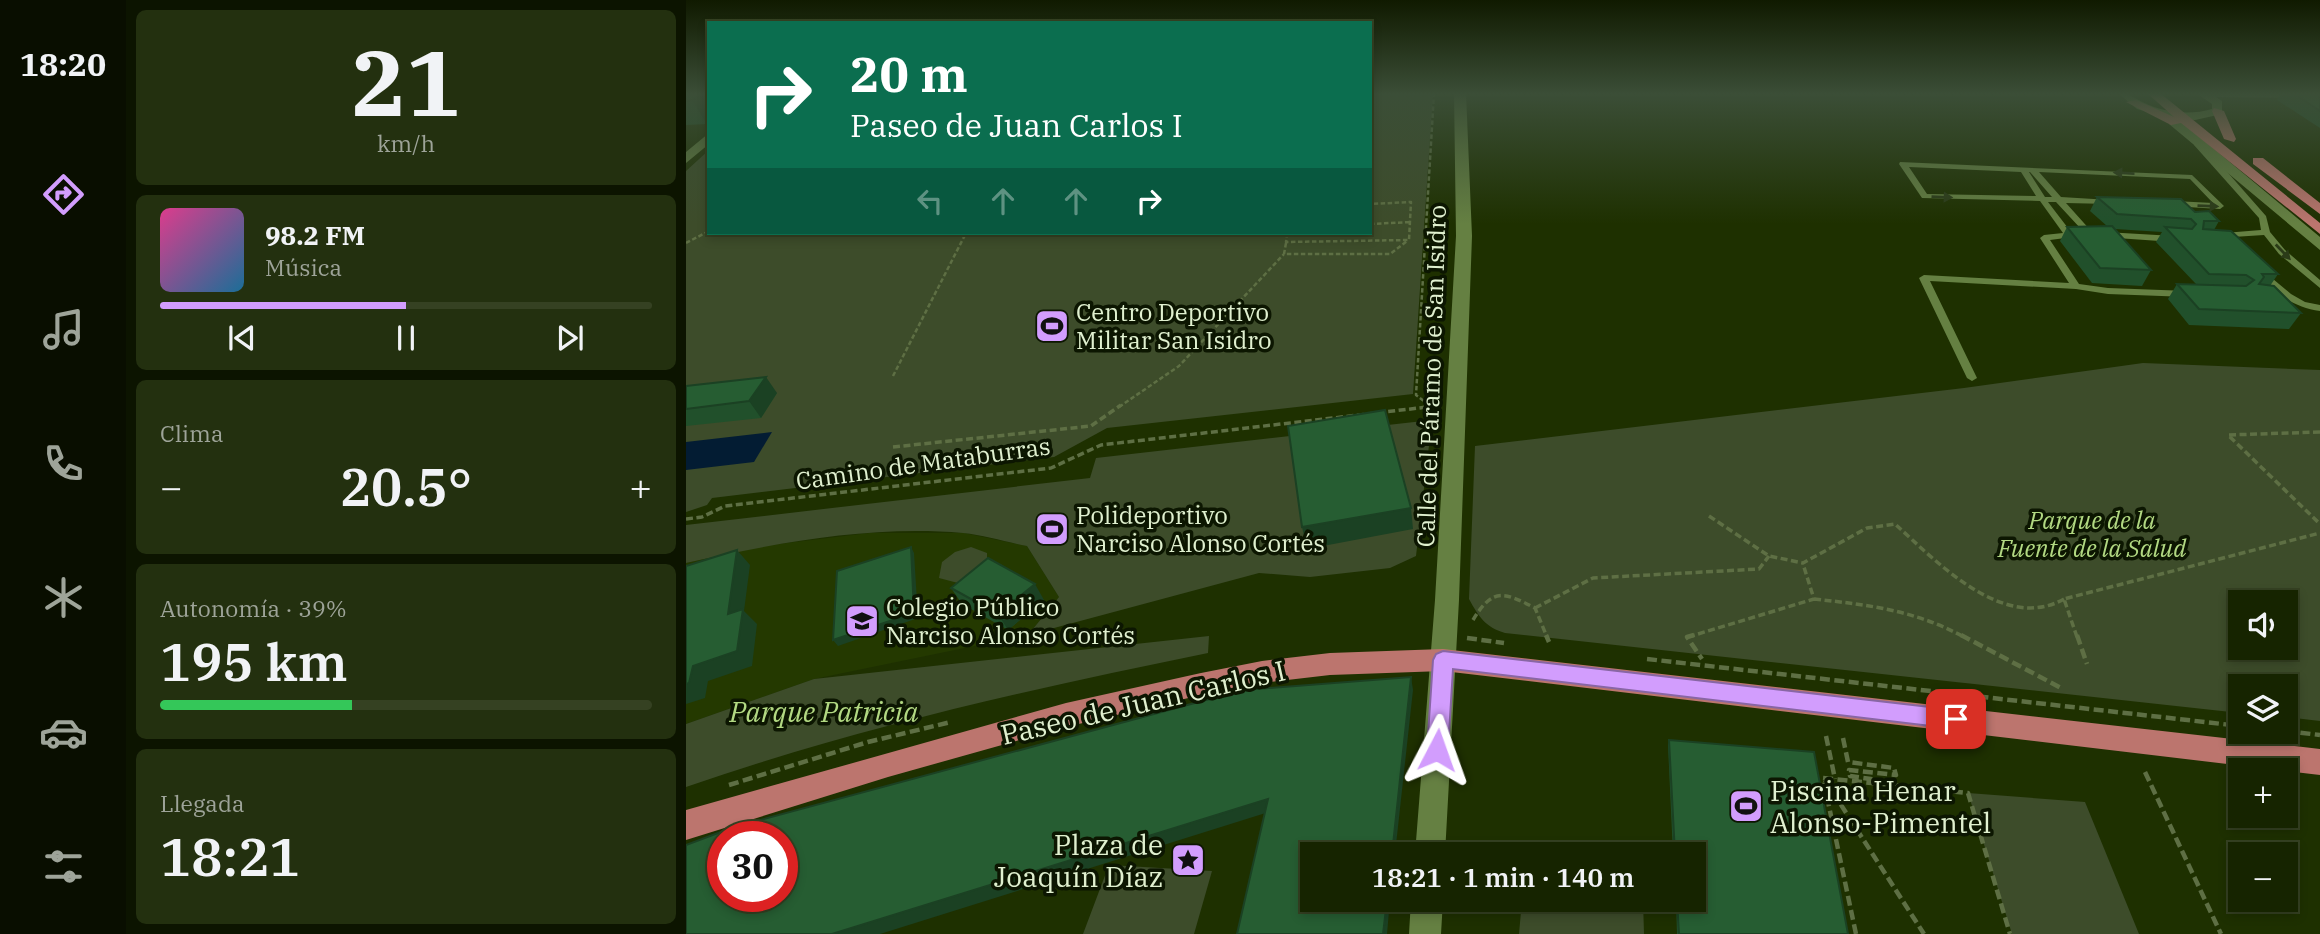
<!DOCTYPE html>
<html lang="es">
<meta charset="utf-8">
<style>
:root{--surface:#162400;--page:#23300f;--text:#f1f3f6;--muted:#9ea499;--line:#354122;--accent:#d29dfd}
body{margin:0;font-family:"IBM Plex Serif",serif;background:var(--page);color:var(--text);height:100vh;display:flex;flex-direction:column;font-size:26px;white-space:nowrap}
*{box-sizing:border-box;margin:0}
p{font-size:23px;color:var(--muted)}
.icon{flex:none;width:38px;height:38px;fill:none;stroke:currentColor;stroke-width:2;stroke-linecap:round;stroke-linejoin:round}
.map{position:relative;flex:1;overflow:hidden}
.side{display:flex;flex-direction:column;gap:10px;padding:10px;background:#0c1400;width:560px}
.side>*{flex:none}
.hud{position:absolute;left:21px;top:21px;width:665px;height:214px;border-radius:0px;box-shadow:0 4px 10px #0003,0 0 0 2px var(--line);background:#0b6e4f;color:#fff;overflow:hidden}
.buttons{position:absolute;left:1542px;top:590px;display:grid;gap:14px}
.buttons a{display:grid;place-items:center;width:70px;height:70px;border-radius:0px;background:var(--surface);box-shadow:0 4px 10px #0003,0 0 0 2px var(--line);font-size:35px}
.speed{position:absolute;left:21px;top:821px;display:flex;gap:14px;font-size:35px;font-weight:700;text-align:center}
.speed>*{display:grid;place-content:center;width:91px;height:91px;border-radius:50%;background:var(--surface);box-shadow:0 4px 10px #0003,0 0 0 2px var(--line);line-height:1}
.speed .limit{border:10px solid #d22;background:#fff;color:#111}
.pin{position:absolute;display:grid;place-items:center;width:60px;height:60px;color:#fff;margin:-30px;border-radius:14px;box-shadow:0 4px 10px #0006}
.me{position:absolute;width:77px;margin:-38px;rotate:4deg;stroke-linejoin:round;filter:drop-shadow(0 0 5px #0008)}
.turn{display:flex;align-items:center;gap:24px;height:147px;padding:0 28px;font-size:32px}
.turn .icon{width:91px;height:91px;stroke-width:2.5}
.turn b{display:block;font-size:49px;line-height:60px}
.lanes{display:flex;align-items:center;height:66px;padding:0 28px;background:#0003;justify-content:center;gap:35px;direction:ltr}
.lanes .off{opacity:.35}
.big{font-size:52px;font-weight:600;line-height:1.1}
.side .widget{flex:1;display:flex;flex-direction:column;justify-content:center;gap:10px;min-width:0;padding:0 24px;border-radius:10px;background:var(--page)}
.side .dial{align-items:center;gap:0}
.dial b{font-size:91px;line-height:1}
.song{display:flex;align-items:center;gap:21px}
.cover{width:84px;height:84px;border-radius:10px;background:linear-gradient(135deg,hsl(330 70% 55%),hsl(200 70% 35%))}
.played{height:7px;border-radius:4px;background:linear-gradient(90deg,var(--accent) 50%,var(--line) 50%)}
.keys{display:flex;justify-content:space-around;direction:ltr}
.heat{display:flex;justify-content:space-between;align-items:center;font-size:38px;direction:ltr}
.charge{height:10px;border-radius:5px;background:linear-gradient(90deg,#34c759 39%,var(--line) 0)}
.trip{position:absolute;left:614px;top:842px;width:406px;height:70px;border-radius:0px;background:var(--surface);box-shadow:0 4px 10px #0003,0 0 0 2px var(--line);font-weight:600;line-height:70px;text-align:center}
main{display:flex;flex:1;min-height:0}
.dock{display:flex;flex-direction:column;width:126px;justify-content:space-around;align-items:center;background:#090e00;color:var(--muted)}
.dock .icon{width:49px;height:49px}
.dock .current{color:var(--accent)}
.dock b{font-size:32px;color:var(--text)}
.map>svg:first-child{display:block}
.built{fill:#243900}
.green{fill:#3d4c2a;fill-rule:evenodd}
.water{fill:#031c33}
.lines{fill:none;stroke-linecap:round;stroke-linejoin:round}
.path-far2{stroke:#5e6f44;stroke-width:2.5;stroke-dasharray:4.5 2.5;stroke-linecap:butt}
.path-far1{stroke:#5e6f44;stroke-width:3.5;stroke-dasharray:7 3.5;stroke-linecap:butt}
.path{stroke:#5e6f44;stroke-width:4.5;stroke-dasharray:10 4.5;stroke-linecap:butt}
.service{fill:#658042;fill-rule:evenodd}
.minor{fill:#658042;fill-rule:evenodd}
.primary{fill:#bc756e;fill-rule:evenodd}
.wall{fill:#21502b}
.shaded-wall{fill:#1b4123}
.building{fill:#265d32;stroke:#1b4123;stroke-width:2;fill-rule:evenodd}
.oneway{fill:#2b3b18}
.route{fill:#d29dfd;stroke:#8866a4;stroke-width:2}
.labels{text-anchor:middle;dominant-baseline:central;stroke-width:7;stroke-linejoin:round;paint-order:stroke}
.poi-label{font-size:24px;fill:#e0f0cf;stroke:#0c1601;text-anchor:start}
.street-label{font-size:24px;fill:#e0f0cf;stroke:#0c1601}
.park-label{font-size:24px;font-style:italic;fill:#b2d982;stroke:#0c1601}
.near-street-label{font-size:28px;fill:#e0f0cf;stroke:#0c1601}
.near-park-label{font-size:28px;font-style:italic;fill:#b2d982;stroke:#0c1601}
.near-poi-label{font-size:28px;fill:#e0f0cf;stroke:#0c1601;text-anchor:start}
</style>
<main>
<nav class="dock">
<b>18:20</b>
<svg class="icon current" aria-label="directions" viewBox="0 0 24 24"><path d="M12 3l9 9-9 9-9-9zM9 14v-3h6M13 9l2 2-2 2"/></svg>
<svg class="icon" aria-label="music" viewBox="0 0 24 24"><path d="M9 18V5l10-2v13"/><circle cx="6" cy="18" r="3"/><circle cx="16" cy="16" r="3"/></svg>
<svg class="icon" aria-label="phone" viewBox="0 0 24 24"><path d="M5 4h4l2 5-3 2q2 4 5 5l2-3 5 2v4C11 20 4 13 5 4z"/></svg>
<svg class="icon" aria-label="climate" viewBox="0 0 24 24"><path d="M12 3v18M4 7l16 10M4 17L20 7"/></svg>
<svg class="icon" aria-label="car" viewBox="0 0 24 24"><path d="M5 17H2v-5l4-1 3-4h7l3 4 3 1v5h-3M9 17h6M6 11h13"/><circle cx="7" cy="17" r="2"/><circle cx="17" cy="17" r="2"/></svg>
<svg class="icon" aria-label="filters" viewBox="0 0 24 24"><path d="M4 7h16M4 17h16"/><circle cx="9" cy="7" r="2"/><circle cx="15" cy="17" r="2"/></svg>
</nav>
<section class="side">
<div class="widget dial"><b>21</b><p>km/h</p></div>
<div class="widget">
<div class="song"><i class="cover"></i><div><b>98.2 FM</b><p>Música</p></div></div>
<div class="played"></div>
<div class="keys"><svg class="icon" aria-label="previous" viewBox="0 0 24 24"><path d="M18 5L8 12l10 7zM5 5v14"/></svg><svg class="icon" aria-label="pause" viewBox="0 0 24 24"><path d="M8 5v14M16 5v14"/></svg><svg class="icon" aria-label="next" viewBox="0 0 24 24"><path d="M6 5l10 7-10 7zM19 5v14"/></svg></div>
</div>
<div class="widget"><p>Clima</p>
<div class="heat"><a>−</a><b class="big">20.5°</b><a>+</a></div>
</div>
<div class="widget"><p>Autonomía · 39%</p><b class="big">195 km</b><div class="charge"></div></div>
<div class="widget"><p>Llegada</p><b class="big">18:21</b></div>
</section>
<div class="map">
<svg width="1634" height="934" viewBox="0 0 1634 934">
<rect width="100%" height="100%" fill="#1e3000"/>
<path class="built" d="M183 533H278L341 546 373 597 342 635 128 679 0 724V563L76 546Z"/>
<path class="green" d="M684 93H747L727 394 421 428 368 457 26 498 21 505 0 512V171L23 150V233H684Z
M1457 363 1634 370V721L1600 717V686H1554V713L819 633C799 627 793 617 783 599L789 446 1278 388ZM1554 602H1600V648H1554Z
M746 420 730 556 704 568 624 577 573 573 342 635 373 597 341 546C320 542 298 535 277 533 184 525 90 543 0 563V525L404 478 410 458Z
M285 547 301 553V564L272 583 253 578 256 562 269 552Z
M523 636 522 653C345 689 170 728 0 787V724L128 679Z
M1282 793 1399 802 1453 934H1326Z
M423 865 526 871 508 934H397Z
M836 900H957L958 934H833Z"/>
<path class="water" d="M86 432 68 462 0 470V442Z"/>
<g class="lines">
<path class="path-far2" d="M684 95 705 93
M684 224 725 222
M601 233 600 242 723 240 725 202 684 204
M0 243 23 231
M600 243 598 254H704L721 241
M207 376 280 233
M743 405 730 395 748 93
M433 407 493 366 598 254
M741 407 750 406"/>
<path class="path-far1" d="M1634 432 1542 435 1634 524
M207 447 405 426 435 405
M1023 516 1083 556 1117 563 1181 528 1209 524C1251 562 1318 633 1378 599
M0 519 16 517 39 506 365 468 415 445 750 406
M1128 599C1183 605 1228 610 1278 637
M849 608 907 578 1073 569 1083 556
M787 620C807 587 818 592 849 608L861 637
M1002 637 1128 599 1117 564
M1391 637 1378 599 1634 533"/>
<path class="path" d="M860 635 863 642
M1008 635 1001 637 1016 659
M1275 635 1377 689
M1391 635 1401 664
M781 638 818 643
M961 659 1554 726
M1600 731 1634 735
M1140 736 1149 779
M1157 738 1162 762 1208 768 1210 775 1163 770 1164 776 1185 779 1186 782
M1459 772 1535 934
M1139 780 1238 934
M43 785 182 742 265 722
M1170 934 1137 778 1282 793 1324 934"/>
<path class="service" d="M1527 94H1634V98L1529 97 1527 96Z
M1508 141H1514L1580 216 1584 232 1599 250 1634 280V288L1593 254 1578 235 1547 237 1550 241 1549 243H1543L1537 235 1538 233 1575 230 1573 218 1508 145Z
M1214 162 1506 175 1538 206 1534 209 1485 206V202L1488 201 1527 203 1504 179 1353 172 1375 197 1424 200 1428 202 1424 204 1380 203 1406 232 1402 235 1364 240 1393 284 1422 288 1502 291 1507 294 1502 297 1422 294 1390 289 1244 281 1291 378 1286 381 1281 378 1233 278 1238 275 1383 283 1354 238 1358 235 1377 233 1354 201 1236 198 1213 164ZM1223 167 1335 172 1350 196 1241 194ZM1343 172H1344L1366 197H1359ZM1362 202H1370L1396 230 1385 232Z
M1419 232 1488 236 1492 239 1488 242 1416 237V233Z
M1575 269 1605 294 1619 302 1634 305V311C1607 307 1590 294 1572 274V270Z"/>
<path class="minor" d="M768 93H780L786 236 773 600 759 854H729L749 600 770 236Z
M1432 93C1445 93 1450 100 1463 105 1482 113 1506 115 1526 109V104L1510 93H1524L1536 101V114L1509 120 1492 119 1634 237V250L1483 124V118L1451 109Z
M23 133V144L0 163V152Z
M725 900H757L755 934H723Z"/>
<path class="primary" d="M1461 93H1474L1634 223V234L1495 123 1485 125 1440 102 1450 100 1488 117Z
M1528 108 1538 111 1550 139 1548 142 1538 139 1526 111Z
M1567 158H1577L1634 203V214L1567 164Z
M757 649 1634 749V775L757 671 644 675 576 683 515 695 380 727 202 777 0 840V810L380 703 515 673 576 661 644 653Z"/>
</g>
<path class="wall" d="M0 93H23V122L21 124 0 125Z
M1595 93H1634V128L1591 100Z
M1411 197 1509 212 1533 221 1528 230 1592 274 1584 286 1615 313 1603 329 1503 325 1482 299 1491 284H1510L1470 242 1476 232 1429 229 1465 270 1456 286 1406 283 1374 241 1381 227 1421 226 1404 211Z
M0 386 91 393 75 418 0 426Z
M265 588 358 600 322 630 276 604Z
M983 740 1162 934H991L990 900H1008V854H987L982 745Z"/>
<path class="shaded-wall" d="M0 93H23V122L21 124 6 100Z
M80 377 91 393 75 418 63 401Z
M725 508 727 529 621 549 616 527Z
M225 547 228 553 232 618 152 646 147 640Z
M51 550 64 565 58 611 71 624 66 666 22 681 19 698 0 704V684Z
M349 584 358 600 322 630 312 614Z
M725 677 727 690 709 854H706Z
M582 799 586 811 194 934H146Z
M701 900H704L701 934H697Z"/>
<path class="building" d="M0 93H15L6 100 0 101Z
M1607 93H1634V111Z
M1411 197 1495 199 1509 212 1523 211 1533 221H1518L1517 229 1545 231 1592 274H1576L1578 277 1573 284 1588 286 1615 313 1513 309 1491 284 1560 286 1568 280 1560 275 1523 274 1479 227 1506 229 1510 224 1505 219 1431 214Z
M1426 226 1465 270 1414 268 1381 227Z
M80 377 63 401 0 409V386Z
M699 410 725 508 616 527 602 426Z
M225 547 228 613 147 640 151 571Z
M51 550 42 614 57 609 51 651 7 666 3 683 0 684V566Z
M302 558 349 584 312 614 265 588Z
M725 677 706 854H626V900H701L697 934H551L582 799 146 934H0V845L48 827 557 690ZM37 836H96V896H37Z
M983 740 1128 752 1162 934H993L991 900H1008V854H989Z"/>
<defs><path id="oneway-solid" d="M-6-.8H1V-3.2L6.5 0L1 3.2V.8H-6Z" transform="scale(1.75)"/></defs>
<g class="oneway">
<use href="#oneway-solid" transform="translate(1438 173) rotate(-177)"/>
<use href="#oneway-solid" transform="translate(1256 197) rotate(2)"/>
<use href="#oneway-solid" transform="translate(1522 206) rotate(2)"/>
<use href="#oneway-solid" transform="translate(1597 252) rotate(46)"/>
</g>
<linearGradient id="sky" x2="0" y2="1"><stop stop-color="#101a00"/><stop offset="0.42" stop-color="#3b4e37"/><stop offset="1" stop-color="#3b4e37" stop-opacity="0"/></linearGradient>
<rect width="1634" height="224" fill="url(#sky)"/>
<path class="route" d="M757 651 1270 710 1278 713 1281 719 1278 726 1270 729 767 669 762 750 759 756 751 759 744 756 741 750 747 660 750 654Z"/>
<defs>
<g id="stadium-square" transform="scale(1.75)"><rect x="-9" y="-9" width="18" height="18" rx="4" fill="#d29dfd" stroke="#0c1601"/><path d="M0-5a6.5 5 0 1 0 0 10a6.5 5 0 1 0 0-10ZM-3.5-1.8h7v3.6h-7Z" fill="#111"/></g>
<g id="school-square" transform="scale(1.75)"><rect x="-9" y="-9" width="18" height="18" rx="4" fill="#d29dfd" stroke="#0c1601"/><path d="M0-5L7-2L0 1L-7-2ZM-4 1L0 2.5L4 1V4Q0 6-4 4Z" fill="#111"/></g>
<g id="sight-square" transform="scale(1.75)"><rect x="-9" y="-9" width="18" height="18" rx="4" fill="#d29dfd" stroke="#0c1601"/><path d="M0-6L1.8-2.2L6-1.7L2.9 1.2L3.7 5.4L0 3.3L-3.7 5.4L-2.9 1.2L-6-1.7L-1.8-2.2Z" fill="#111"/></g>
</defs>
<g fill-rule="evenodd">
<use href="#stadium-square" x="366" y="326"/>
<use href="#stadium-square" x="366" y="529"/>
<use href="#school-square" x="176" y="621"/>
<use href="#stadium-square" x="1060" y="806"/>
<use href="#sight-square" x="502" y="860"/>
</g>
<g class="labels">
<g class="poi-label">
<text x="390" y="312">Centro Deportivo<tspan x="390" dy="28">Militar San Isidro</tspan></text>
<text x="390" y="515">Polideportivo<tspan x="390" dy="28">Narciso Alonso Cortés</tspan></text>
<text x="200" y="607">Colegio Público<tspan x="200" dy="28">Narciso Alonso Cortés</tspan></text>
</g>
<g class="street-label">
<text transform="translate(745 376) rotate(-88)">Calle del Páramo de San Isidro</text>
<text transform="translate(237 463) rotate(-8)">Camino de Mataburras</text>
</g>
<g class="park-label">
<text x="1406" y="520">Parque de la<tspan x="1406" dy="28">Fuente de la Salud</tspan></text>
</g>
<g class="near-street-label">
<text transform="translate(457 702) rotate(-13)">Paseo de Juan Carlos I</text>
</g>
<g class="near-park-label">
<text x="138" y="711">Parque Patricia</text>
</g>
<g class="near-poi-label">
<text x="1084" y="790">Piscina Henar<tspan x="1084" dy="32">Alonso-Pimentel</tspan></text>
<text x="477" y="844" text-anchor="end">Plaza de<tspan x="477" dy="32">Joaquín Díaz</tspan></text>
</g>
</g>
</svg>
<div class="buttons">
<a><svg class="icon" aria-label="sound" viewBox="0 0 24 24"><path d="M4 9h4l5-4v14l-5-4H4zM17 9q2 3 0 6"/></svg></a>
<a><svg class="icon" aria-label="layers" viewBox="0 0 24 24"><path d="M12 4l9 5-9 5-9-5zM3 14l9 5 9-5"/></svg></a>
<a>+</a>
<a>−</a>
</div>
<div class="speed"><div class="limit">30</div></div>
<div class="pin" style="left:1270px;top:719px;background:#d93025"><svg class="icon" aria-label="arrive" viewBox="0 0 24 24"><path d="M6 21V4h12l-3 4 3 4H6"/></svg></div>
<svg class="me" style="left:751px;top:750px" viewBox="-20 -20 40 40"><path d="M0-17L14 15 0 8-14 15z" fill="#d29dfd" stroke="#fff" stroke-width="4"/></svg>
<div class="trip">18:21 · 1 min · 140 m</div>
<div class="hud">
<div class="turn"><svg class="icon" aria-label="right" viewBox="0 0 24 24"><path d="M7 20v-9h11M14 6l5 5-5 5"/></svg><div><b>20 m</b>Paseo de Juan Carlos I</div></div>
<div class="lanes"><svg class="icon off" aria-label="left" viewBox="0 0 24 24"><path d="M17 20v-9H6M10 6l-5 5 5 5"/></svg><svg class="icon off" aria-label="ahead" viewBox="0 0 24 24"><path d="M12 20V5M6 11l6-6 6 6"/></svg><svg class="icon off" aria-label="ahead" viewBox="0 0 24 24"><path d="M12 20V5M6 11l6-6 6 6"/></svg><svg class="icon" aria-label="right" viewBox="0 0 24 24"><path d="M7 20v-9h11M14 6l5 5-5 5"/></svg></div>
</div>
</div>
</main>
